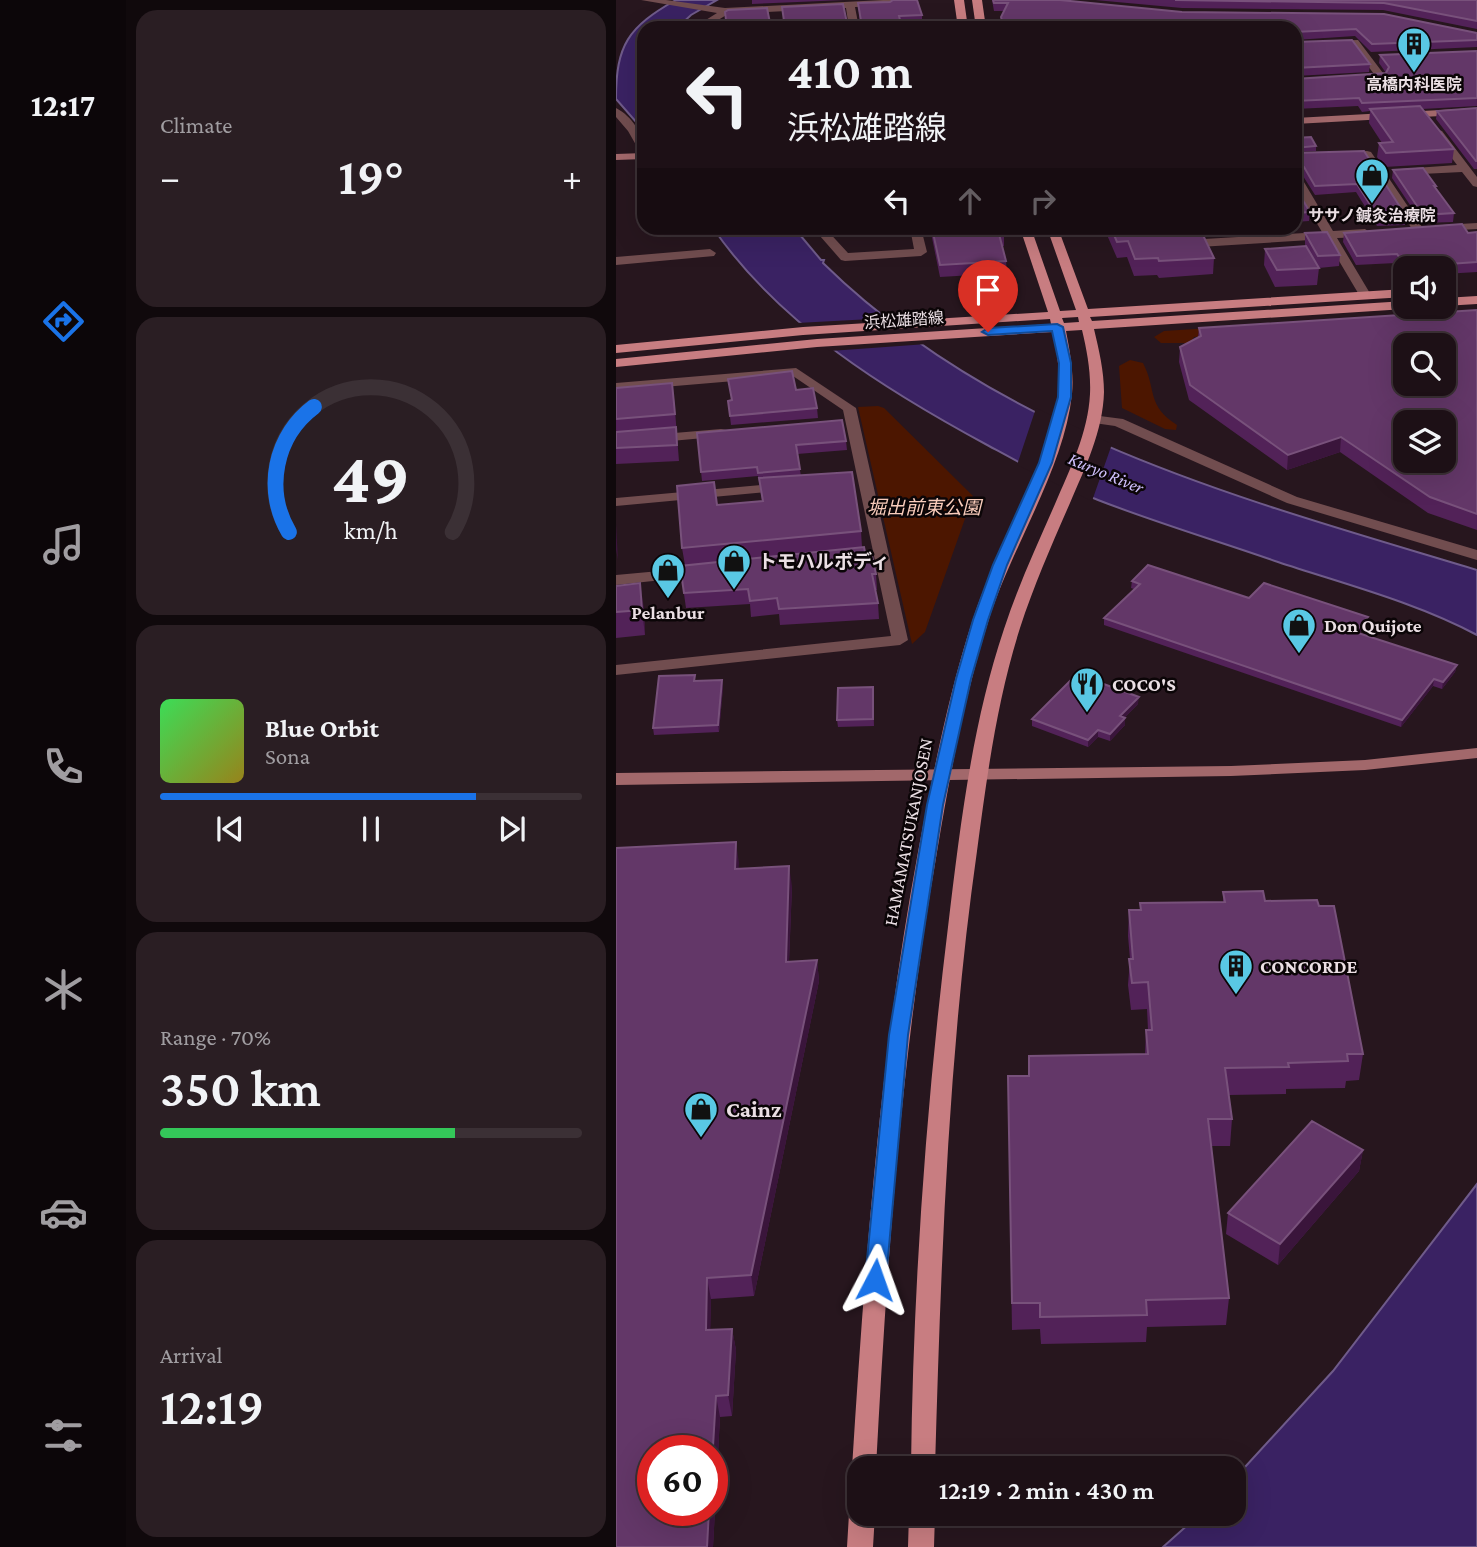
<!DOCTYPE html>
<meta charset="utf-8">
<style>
:root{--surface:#1d1016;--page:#2a1e23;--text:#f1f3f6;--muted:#a09da1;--line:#3b3035;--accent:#1a73e8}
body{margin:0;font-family:"Crimson Pro","Noto Sans JP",serif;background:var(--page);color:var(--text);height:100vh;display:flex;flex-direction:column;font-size:26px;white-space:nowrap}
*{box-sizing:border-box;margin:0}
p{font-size:23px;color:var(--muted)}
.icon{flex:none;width:38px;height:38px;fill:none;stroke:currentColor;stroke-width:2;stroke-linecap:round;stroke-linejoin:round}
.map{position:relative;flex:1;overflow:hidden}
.details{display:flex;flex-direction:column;gap:10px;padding:10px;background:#10090c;width:490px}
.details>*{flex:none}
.top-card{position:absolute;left:21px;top:21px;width:665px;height:214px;border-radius:21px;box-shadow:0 7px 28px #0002,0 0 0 2px var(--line);background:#1d1016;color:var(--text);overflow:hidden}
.buttons{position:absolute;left:777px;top:256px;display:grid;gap:14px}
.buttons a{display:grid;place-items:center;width:63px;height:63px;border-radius:14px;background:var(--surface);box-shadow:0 7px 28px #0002,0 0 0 2px var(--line);font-size:35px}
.speed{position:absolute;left:21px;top:1435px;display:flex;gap:14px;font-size:35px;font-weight:700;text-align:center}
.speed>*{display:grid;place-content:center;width:91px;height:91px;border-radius:50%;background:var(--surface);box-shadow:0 7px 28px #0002,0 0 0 2px var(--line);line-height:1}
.speed .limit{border:10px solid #d22;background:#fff;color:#111}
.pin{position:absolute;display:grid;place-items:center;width:60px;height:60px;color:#fff;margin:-72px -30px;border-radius:50% 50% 50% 0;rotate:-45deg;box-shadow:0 0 7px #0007}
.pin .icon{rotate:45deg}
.me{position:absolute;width:77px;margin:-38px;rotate:4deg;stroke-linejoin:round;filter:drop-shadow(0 0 5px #0008)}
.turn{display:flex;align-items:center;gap:24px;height:147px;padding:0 35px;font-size:32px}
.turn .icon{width:91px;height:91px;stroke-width:2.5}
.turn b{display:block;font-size:49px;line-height:60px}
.lanes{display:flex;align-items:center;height:66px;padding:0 35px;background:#0003;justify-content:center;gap:35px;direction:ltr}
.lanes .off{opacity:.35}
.big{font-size:52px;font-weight:600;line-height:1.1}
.details .tile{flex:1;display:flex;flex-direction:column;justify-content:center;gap:10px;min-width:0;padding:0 24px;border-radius:21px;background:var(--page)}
.details .dial{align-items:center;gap:0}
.dial svg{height:182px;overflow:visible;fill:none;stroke:var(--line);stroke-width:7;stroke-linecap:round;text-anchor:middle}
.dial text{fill:var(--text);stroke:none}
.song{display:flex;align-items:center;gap:21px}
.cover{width:84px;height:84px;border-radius:10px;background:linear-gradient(135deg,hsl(130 70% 55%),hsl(50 70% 35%))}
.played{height:7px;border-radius:4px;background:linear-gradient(90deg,var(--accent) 75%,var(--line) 75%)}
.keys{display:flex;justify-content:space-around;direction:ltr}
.heat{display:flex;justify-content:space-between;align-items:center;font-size:38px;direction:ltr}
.charge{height:10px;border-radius:5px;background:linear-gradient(90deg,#34c759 70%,var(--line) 0)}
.trip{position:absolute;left:231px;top:1456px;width:399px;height:70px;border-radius:21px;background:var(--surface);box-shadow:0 7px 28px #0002,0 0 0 2px var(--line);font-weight:600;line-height:70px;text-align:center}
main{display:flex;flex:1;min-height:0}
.dock{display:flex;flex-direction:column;width:126px;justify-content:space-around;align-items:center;background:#0c0609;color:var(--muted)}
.dock .icon{width:49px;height:49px}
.dock .selected{color:var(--accent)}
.dock b{font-size:32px;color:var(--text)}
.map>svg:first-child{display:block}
.green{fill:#4c1600}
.water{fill:#3a2263;stroke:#6f5b8a;stroke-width:2}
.pier{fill:#27161e}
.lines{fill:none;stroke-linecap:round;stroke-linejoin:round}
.street{fill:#714d4f;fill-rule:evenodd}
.secondary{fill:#a2686b;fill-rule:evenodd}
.primary{fill:#c87d81;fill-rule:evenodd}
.wall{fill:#522258}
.shaded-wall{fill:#3a153b}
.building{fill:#633768;stroke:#78517b;stroke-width:2;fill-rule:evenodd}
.route{fill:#1a73e8;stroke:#114b97;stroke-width:2}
.labels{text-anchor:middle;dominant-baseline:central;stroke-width:5;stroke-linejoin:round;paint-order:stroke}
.far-poi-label{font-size:16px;font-weight:bold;fill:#ebdfe4;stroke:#0b0507}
.far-street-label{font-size:16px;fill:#ebdfe4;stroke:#0b0507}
.far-water-label{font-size:18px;font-style:italic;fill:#cfc0fc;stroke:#0b0507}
.park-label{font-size:19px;font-style:italic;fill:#f9ccbb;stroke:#0b0507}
.poi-label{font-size:19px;font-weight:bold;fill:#ebdfe4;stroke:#0b0507;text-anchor:start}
.street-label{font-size:19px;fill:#ebdfe4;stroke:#0b0507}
.near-poi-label{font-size:23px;font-weight:bold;fill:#ebdfe4;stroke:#0b0507;text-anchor:start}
</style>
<main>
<nav class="dock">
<b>12:17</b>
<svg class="icon selected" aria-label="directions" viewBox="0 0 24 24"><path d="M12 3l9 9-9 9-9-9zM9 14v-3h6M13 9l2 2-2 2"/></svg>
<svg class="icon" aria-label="music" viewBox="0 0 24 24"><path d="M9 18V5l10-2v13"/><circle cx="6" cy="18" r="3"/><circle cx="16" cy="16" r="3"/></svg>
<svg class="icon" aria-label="phone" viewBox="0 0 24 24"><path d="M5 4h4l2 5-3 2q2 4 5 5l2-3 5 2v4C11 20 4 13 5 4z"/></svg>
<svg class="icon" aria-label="climate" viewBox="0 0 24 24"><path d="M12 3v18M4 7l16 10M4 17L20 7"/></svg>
<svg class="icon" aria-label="car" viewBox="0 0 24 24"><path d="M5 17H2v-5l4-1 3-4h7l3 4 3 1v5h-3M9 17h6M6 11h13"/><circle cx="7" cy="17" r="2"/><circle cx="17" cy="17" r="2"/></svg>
<svg class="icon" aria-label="filters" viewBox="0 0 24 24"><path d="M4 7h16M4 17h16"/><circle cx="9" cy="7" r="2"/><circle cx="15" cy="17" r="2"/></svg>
</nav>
<section class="details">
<div class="tile"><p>Climate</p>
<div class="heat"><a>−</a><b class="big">19°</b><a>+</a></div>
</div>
<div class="tile dial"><svg viewBox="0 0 100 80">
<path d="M14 69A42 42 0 1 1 86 69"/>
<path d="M14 69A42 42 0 0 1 25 14" stroke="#1a73e8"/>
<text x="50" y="56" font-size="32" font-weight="700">49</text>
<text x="50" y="72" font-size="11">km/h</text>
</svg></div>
<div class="tile">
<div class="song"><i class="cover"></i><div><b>Blue Orbit</b><p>Sona</p></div></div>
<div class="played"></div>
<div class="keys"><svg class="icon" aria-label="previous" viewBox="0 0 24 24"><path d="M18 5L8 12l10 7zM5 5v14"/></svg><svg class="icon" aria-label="pause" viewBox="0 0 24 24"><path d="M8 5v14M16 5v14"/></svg><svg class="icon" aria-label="next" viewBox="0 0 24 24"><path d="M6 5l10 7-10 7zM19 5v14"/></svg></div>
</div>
<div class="tile"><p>Range · 70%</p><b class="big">350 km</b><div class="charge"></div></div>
<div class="tile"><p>Arrival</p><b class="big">12:19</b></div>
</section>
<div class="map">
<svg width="861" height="1547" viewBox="0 0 861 1547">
<rect width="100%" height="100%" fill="#27161e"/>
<path class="green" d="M715 320 720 327 578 337 574 343H545L538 337 548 331Z
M514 360 527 363C541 390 530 405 561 425L560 430 549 429 506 408 503 366Z
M262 406 268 408 357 496 309 632 296 644 242 407Z"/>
<path class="water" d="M60 0H101L75 15 61 28H28V131L0 99C0 45 12 27 60 0Z
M97 228H181L179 229 205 260H208L207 263C384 437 630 500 861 570V635C799 602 728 584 662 562 602 541 541 523 482 500 444 485 408 465 373 446 271 391 164 325 97 228Z
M861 1184V1547H547L584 1514H618V1479L717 1371Z"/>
<path class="pier" d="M274 318 311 344 214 351 181 323Z
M420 408 496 444 476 501 401 465Z"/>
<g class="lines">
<path class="street" d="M25 0H50L109 8 267 0H277L278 3 273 6 239 7 243 28H233L230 8 112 14 89 28H77L101 13Z
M742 40 770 77 769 79 742 80V76L758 74 736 45 679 48V42Z
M0 108C16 116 28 135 28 153L24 152 12 131 0 117Z
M822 130 826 131 861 177V187L857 186 846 172 785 175 779 172 785 169 841 165 817 133Z
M751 151 755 152 808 230 806 232H798L748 157 679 161V155Z
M679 174 685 177 717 231 749 229 755 233 749 237 721 238 755 295 753 298H745L710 239 567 248 561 244 555 228H565L571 240 706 232 679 186Z
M861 223V229L826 231 820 228 826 225Z
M197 228H209L232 253 298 249 294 228H305L311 252 305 256 229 261 225 260Z
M94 249 100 253 98 256 0 265V257Z
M180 368 240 408 292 640 284 645 0 675V665L275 636 227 410 177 376 0 391V383Z
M476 415 507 419 681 497 861 550V560L671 503 499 426 471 422V416Z
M105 429 110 430V436L0 446V438Z
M167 483 174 487 172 490 0 506V498Z
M87 567 95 572 92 575 0 585V575Z"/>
<path class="secondary" d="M861 108V114L679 124V118Z
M28 153V159L0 160V154Z
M861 748V758L749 770 615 776 0 785V773L615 766 749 760Z"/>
<path class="primary" d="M338 0H348L352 28H342Z
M356 0H366L370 28H360Z
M404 228H415L444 311 460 310 431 228H442L472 309 789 289V297L474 317 476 321 789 301V306H794L789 309 478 329C483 350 488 371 488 392 487 431 469 468 454 503 436 544 418 585 404 628 381 700 371 776 361 851 332 1055 325 1262 319 1468H295C297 1288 310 1106 332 927 344 827 356 724 388 629 402 586 421 545 439 504 454 469 472 433 474 394 475 372 471 351 466 330L450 331C454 352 458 373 456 394 448 469 396 546 373 619 349 694 334 774 321 852 285 1056 271 1262 260 1468H243V1477L239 1476 236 1468C249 1262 264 1056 302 852 317 774 332 695 357 619 381 545 432 472 442 395 445 374 441 353 437 332L201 347 0 367V359L201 339 435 324 434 319 187 335 0 353V345L187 327 432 312ZM462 317 463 322 448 323 446 318Z
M861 296V304L828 306V298Z
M243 1503V1514H259L257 1547H231L233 1514 237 1506Z
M293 1514H319L318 1547H292Z"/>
</g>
<path class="wall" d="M136 0H229L136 4Z
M277 0H301L306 15V21L285 22 286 28H97V20H110L109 12 112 10 151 8 154 23 165 24 168 22 166 7 227 4 231 23 243 24 244 22 242 3 274 2Z
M376 0H444L566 12 861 33V47L755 52 739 36 679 40V28H385V17L388 11H378Z
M479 0H861V29L767 10 566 8Z
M679 42 754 64 753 72 679 76Z
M861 51V106L806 109 838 149 836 163 768 167 761 157 763 143H766L753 123 754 111 746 112 742 106 679 109V79L770 73 763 63 764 55Z
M861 108V169H858L820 119 821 111Z
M679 138 700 146V151L679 152Z
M748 151 790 216 789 225 761 226 740 192 699 195 687 176 679 172V153Z
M777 170 820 186V189L838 213 837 222 806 223 776 178Z
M679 181 682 187V192L694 212 693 221 679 222Z
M23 182H28V228H49L26 229Z
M314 228H386L388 234V246H386L390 261 391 273 324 277Z
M488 228H559L568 234H570L566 228H604V231L579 232 598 258 597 274 543 278 541 275 518 276 511 257 501 258Z
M861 232V272L828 274V268H789L788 276 780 263 740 265 727 242 728 233Z
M689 233 724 255 723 266 703 268 701 285 659 287 648 265 649 249 689 246Z
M861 310V530L812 513 724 452 671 470 573 400 563 362 564 347 582 337 583 328Z
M0 388 58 398 63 461 0 464Z
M180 390 201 408 202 418 115 425 112 401Z
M81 433 230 441 231 450 181 454 185 476 245 531 246 547 260 574 261 590H259L262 603 263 619 164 625 163 614 135 617 134 604 70 608 64 566 69 565 66 548 101 505 146 501 142 476 86 481Z
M516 581 633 598 751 624 743 633 841 665 839 672 826 689 817 686 785 727 488 625V618L518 589 515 588Z
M0 586 28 608 29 635 0 638Z
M107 687 103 732 38 735 37 728Z
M257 687 258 726 222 727 221 720Z
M522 704 508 718 509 725 494 741 482 737 472 747 416 726V719Z
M120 842 122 868 176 886 173 962 201 960 203 981 138 1296 95 1299 94 1330 116 1329 120 1350 116 1416 104 1417 97 1547H0Z
M607 892 649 901 703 906 747 1054 743 1080 730 1081 729 1088 670 1089V1094L613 1095 616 1119 614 1146H595L613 1298 610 1325 531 1327 530 1342 425 1344 424 1329 396 1330 392 1076H413L529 1054 530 1030H532L531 1009 515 1010 512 985 514 959 512 936 513 910H524V903L607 902Z
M747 1150 743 1171 662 1265 610 1234 612 1213Z"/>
<path class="shaded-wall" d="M725 437 724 452 671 470 672 455Z
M0 524 2 560 0 550Z
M24 583 28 608 29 635 26 610Z
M752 617 751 624 738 639 739 632Z
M841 665 839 672 826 689 827 682Z
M818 679 817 686 785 727 786 720Z
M106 680 107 687 103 732 102 725Z
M523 697 522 704 503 723 504 716Z
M509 718V725L494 741V734Z
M482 730V737L472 747V740Z
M120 842 123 863 121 889 119 869Z
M173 866 176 886 172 983 170 962Z
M201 960 203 981 138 1296 135 1275Z
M747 1150 743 1171 662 1265 664 1244Z
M91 1278 95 1299 94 1351 90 1330Z
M116 1329 120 1350 116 1416 112 1395Z
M100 1396 104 1417 97 1547H91L93 1510H96V1463Z"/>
<path class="building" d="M277 0H301L306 15 283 16 286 28H97V20H110L109 12 112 10 151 8 154 23 165 24 168 21 166 7 227 4 231 23 243 24 245 21 242 3 274 2Z
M377 0H444L566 12 768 14 861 33V40L756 44 740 29 679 32V28H388L385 17 392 3H378Z
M559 0H861V21L768 3Z
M736 40 754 64 679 68V71V42Z
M861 51V98L746 103 743 98 679 101V79L770 73 773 67 764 55Z
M804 106 838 149 770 153 763 143 777 142 754 109Z
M861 108V161H860L821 111Z
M695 137 700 146 679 148V138Z
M748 151 790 216 762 217 741 184 699 186 688 167 679 163V164V153Z
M807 168 820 186H818L838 213 807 215 777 170Z
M679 181 682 187H679L694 212 679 213Z
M23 182H28V223L26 224Z
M846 224 852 233 861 232V262L790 267 781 254 741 256 728 233Z
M316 228H386L388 234H383L390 261 324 265Z
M495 228H559L568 234 586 233 598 258 543 261 542 258 519 259 512 241 501 242Z
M711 232 724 255 702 256 689 233Z
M690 246 703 268 661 270 649 249Z
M861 310V514L814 497 725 437 672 455 574 385 564 347 585 336 583 328ZM789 345H828V383H789ZM789 422H828V460H789Z
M176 371 180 390 197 388 201 408 114 416 112 401 116 400 112 379Z
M56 383 59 414 0 419V388Z
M226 420 230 441 180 445 184 469 142 473 141 467 85 472 81 433Z
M60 427 61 445 0 448V432Z
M236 472 245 531 66 548 61 486 98 482 101 505 147 501 143 478Z
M248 547 249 552 255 551 260 574H256L262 603 163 609 161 598 134 601 132 589 68 593 64 566Z
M532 565 633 598 648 583 752 617 739 632 841 665 827 682 818 679 786 720 488 618 524 584 516 581Z
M24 583 26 610 0 612V586Z
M79 675 78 681 106 680 102 725 37 728 43 676Z
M459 676 472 681 474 679 523 697 504 716 509 718 494 734 482 730 472 740 416 719Z
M257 687V719L221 720 222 688Z
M120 842 119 869 173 866 170 962 201 960 135 1275 91 1278 90 1330 116 1329 112 1395 100 1396 96 1463V1451H37V1510H93L91 1547H0V848Z
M647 891 649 901 701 900 703 906H718L747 1054H731L732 1061 672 1063 673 1067 609 1068 616 1119H592L613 1298 530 1300 531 1315 424 1317V1303H396L392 1076H413V1056L532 1054 530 1030H536L532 982 516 983 513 959H517L513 910H525L524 903 609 902 607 892Z
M696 1121 747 1150 664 1244 612 1213Z"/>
<path class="route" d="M441 324 447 327 455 363V397L436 463 391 565 372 620 355 679 327 805 292 1035 270 1280 267 1286 259 1288 252 1286 249 1280 273 1035 311 805 340 679 357 620 377 565 423 463 442 397 443 363 436 331 372 335 366 332 372 328Z"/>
<defs>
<g id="building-pin" transform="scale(1.75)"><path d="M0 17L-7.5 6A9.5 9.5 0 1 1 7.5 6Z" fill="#59c8e4" stroke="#0b0507"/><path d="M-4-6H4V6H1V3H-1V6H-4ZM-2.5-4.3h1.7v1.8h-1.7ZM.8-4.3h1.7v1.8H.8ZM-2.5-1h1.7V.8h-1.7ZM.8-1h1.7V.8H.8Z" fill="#111"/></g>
<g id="shop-pin" transform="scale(1.75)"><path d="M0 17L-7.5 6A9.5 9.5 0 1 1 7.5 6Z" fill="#59c8e4" stroke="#0b0507"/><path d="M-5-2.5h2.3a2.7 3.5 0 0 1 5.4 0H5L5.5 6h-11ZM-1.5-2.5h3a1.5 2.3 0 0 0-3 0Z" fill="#111"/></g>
<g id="restaurant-pin" transform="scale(1.75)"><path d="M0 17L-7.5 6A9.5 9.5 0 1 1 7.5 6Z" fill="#59c8e4" stroke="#0b0507"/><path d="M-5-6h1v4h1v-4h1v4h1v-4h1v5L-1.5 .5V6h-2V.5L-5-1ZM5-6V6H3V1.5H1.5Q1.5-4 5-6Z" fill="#111"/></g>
</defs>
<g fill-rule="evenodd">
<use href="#building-pin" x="798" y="44"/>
<use href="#shop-pin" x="756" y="175"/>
<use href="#shop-pin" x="118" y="561"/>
<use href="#shop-pin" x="52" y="570"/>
<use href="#shop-pin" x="683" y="625"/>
<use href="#restaurant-pin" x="471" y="684"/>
<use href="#building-pin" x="620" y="966"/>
<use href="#shop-pin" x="85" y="1109"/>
</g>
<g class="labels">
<g class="far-poi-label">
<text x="798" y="84">高橋内科医院</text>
<text x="756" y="215">ササノ鍼灸治療院</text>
</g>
<g class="far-street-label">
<text transform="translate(288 320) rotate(-4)">浜松雄踏線</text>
</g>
<g class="far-water-label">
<text transform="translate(490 473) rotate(23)">Kuryo River</text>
</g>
<g class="park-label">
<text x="308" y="507">堀出前東公園</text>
</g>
<g class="poi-label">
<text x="142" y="561">トモハルボディ</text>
<text x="52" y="612" text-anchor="middle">Pelanbur</text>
<text x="708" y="625">Don Quijote</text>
<text x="496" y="684">COCO'S</text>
<text x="644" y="966">CONCORDE</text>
</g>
<g class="street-label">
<text transform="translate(292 832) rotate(-79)">HAMAMATSUKANJOSEN</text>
</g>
<g class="near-poi-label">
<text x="110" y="1109">Cainz</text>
</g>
</g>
</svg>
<div class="buttons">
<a><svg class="icon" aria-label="sound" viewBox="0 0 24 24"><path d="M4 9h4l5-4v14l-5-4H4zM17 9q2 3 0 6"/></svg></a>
<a><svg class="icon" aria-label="search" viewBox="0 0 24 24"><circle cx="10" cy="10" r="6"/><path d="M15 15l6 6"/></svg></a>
<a><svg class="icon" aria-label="layers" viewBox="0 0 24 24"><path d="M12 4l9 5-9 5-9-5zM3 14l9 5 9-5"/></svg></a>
</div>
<div class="speed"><div class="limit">60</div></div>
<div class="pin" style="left:372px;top:332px;background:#d93025"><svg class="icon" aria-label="arrive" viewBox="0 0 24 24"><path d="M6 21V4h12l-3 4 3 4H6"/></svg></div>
<svg class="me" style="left:259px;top:1280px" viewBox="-20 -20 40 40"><path d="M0-17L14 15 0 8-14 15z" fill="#1a73e8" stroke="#fff" stroke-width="4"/></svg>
<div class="trip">12:19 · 2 min · 430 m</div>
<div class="top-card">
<div class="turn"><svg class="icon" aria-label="left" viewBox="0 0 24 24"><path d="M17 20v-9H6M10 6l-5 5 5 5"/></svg><div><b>410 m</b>浜松雄踏線</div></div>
<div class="lanes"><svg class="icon" aria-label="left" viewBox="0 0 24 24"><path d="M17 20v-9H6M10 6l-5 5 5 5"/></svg><svg class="icon off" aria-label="ahead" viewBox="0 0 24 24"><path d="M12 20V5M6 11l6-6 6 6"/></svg><svg class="icon off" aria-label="right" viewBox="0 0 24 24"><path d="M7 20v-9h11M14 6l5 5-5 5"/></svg></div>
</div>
</div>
</main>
